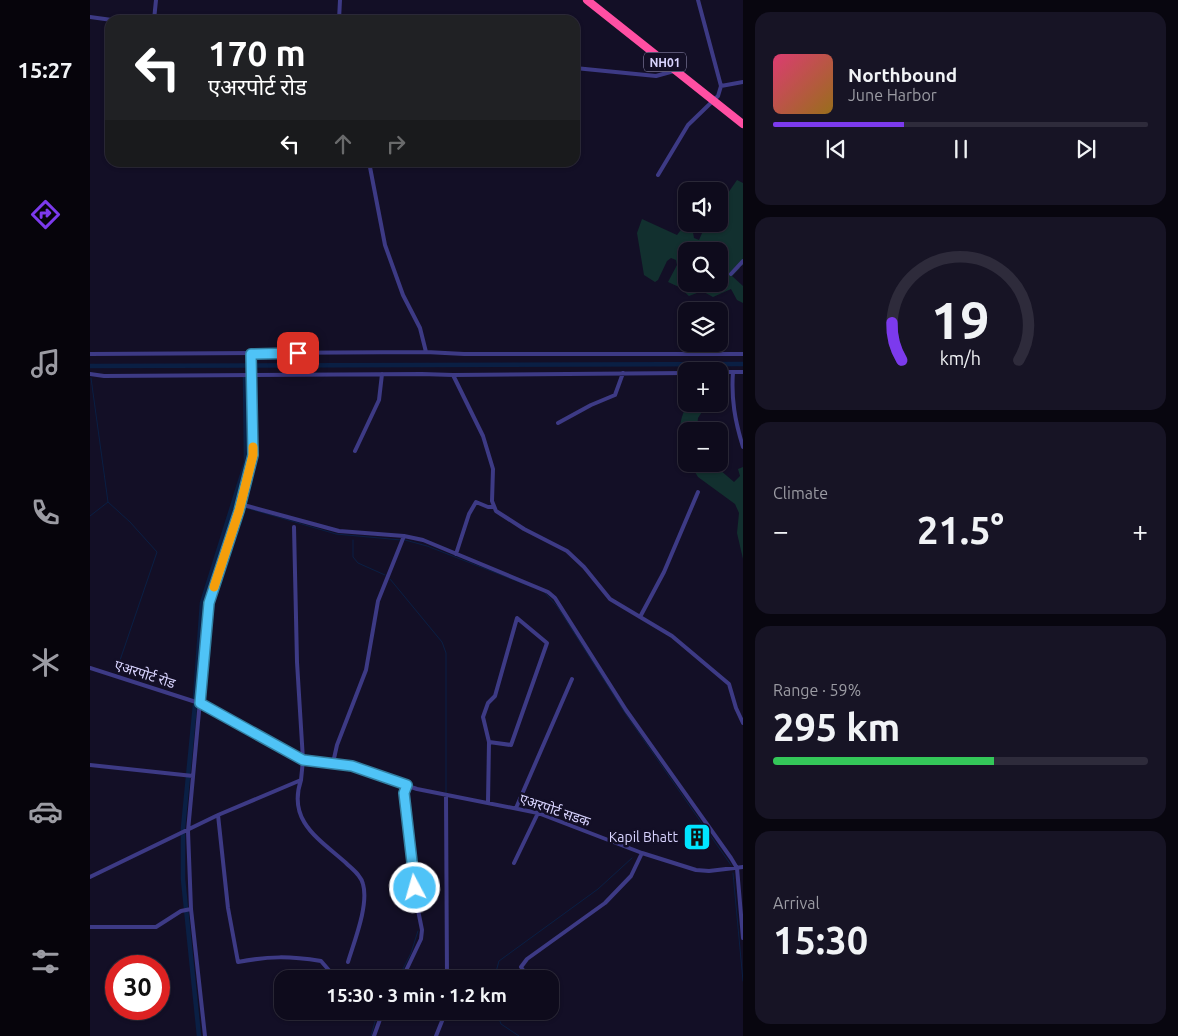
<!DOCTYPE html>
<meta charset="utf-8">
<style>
:root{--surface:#0e0b1c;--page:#171425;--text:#f1f3f6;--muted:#9b9ba3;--line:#2e2b3b;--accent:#7c3aed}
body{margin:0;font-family:Ubuntu,"Noto Sans Devanagari",sans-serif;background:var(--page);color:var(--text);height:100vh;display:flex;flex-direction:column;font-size:19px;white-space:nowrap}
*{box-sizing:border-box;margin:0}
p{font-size:16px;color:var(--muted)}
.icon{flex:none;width:28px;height:28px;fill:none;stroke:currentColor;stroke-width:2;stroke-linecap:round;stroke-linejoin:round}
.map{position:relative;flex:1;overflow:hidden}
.details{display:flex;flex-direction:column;gap:12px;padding:12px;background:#08060f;width:435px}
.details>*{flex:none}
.guide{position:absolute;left:15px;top:15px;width:475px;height:152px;border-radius:15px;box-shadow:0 1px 4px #0004,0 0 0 1px var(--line);background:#202124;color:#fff;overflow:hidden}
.controls{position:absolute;left:588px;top:182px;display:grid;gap:10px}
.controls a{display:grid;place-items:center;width:50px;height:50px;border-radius:10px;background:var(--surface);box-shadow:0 1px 4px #0004,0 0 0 1px var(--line);font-size:25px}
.speed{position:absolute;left:15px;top:955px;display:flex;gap:10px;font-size:25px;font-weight:700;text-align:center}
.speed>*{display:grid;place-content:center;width:65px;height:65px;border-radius:50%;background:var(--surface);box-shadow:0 1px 4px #0004,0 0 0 1px var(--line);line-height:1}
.speed .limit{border:8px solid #d22;background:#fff;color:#111}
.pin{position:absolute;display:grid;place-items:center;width:42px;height:42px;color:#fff;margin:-21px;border-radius:10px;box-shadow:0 2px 8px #0006}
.me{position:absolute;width:55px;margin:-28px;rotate:354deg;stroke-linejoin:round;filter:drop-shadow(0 0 4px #0008)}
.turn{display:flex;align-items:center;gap:18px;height:105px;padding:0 20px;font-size:22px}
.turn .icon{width:65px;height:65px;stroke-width:2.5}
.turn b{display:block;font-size:35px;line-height:42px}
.lanes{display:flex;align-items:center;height:48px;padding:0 20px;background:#0003;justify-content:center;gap:25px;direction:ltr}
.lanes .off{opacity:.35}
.big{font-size:38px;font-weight:700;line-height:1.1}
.details .tile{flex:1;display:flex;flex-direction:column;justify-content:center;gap:8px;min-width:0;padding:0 18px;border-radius:15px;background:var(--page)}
.details .dial{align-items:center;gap:0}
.dial svg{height:130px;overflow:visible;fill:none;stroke:var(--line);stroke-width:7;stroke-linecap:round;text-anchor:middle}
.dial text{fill:var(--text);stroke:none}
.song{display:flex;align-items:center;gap:15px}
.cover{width:60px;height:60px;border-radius:8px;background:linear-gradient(135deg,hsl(340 70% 55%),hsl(40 70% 35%))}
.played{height:5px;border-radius:2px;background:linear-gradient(90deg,var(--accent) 35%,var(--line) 35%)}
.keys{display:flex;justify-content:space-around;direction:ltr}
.heat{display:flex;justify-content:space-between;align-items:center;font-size:28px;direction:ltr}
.charge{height:8px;border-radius:4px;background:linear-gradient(90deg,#34c759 59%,var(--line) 0)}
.trip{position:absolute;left:184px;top:970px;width:285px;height:50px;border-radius:15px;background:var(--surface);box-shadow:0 1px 4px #0004,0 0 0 1px var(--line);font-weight:700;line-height:50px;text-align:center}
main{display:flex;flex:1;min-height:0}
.tab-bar{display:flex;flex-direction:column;width:90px;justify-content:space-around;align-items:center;background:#06040b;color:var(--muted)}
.tab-bar .icon{width:35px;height:35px}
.tab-bar .current{color:var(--accent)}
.tab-bar b{font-size:22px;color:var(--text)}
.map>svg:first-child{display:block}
.green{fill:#12302f;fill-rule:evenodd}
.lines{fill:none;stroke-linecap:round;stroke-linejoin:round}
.stream{stroke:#0a1f44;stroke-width:1}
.canal{stroke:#0a1f44;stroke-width:4.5}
.street{stroke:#3d3a85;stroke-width:4}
.highway{stroke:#ff4fa3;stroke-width:8}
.route-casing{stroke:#337fa1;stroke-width:12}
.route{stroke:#4fc3f7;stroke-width:9}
.slow{stroke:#f59e0b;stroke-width:9}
.labels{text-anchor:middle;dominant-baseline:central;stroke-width:5;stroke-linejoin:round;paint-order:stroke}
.shield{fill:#130f26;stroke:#9e99be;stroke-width:1}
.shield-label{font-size:12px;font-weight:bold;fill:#d9d4ff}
.street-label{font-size:14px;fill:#d9d4ff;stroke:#130f26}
.poi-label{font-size:14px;fill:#d9d4ff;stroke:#130f26;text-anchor:end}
</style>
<main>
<nav class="tab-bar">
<b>15:27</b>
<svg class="icon current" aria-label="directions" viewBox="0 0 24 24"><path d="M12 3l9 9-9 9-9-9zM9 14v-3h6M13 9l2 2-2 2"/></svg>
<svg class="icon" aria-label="music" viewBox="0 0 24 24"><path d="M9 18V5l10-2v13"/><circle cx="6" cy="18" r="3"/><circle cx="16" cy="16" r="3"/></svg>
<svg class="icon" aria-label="phone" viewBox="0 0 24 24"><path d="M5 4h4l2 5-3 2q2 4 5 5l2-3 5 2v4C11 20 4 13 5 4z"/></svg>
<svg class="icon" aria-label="climate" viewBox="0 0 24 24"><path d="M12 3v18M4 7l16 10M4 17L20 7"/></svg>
<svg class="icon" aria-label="car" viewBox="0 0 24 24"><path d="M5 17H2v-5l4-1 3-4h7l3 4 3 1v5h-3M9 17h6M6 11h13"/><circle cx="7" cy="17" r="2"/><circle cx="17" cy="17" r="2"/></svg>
<svg class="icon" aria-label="filters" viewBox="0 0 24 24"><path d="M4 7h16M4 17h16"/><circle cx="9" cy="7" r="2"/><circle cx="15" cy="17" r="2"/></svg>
</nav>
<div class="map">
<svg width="653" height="1036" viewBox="0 0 653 1036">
<rect width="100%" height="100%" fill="#130f26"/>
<path class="green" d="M647 180 653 183V265L648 267 650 268 642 276 653 286V303L647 300 641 289 623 297 612 291 599 296 589 287 578 282 587 265 586 260 581 258 577 261 568 280 565 282 554 275 547 233 552 219 587 235 594 226 599 225 602 227 604 238 609 240 616 224H629V206ZM596 251H629V284H596Z
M598 404H617L608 418 607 431H596V456C587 440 588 419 598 404Z
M600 464H623L644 482 650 476 648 469 653 467V559L647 533 649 513 645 504 608 477Z"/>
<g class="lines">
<path class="stream" d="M18 502 40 522 67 552 26 672
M143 504 246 534 311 540
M0 516 18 502 1 378
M263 540V557L268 563 295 575
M315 540 337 546 442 587
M300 579 352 642 356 653V793
M455 593 467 606 537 716 641 865
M643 873 653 981
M308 979 321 953 328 931
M404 979 409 961 508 889 542 858
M406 1011 411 1024 429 1036
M281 1036 288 1011"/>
<path class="canal" d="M0 366 653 364
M105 698 112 603 156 462 155 376
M105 705 93 828V879L109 1036"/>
<path class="street" d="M0 17 22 20
M64 20 66 0
M249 20 250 0
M485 68 566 76 584 71
M631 86 653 82
M279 162 295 245 313 295 330 328 336 352
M568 175 598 125 628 96 631 86 608 0
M641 274 653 261
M0 354 336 352 374 354H653
M629 372H653
M643 372C641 399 645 421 653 447
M0 374 14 376 332 374 363 375 596 373
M363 375 393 436 403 469 402 501 406 511 434 529 477 551 494 567 520 599 582 636 639 684 646 708 653 723
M468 423 501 405 525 395 533 373
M265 451 289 400 292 374
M150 504 249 531 314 536 333 540 458 592 465 598 536 710 641 858 647 868 653 938
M366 554 379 514 386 502 398 507H404
M550 617 574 572 608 492
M0 668 109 703 213 760 262 767 327 789 448 813 552 853 606 870 619 871 653 867
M243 763 247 745 276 670 288 601 314 536
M0 765 103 776
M211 780C197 821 229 839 256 863 262 869 271 875 273 884 279 905 264 942 258 962
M356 795 357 979
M398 802 399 742 393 717 398 703 405 696 427 618 457 643 421 745 399 742
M426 808 482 679
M128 815 138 908 148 962C180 956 199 956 231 961L243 975
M424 863 448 813
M0 877 128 815 211 780 213 760 207 662 204 527
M0 927H66L91 911 101 909
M312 979 331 939 332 930 327 905 314 793 317 785
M439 979 431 967 437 959 515 903 541 876 552 853
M115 1036 101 909 98 831 119 603 149 511 163 455 161 354
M284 1036 293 1011
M346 1036 356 1011"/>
<path class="highway" d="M497 0 653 124"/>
</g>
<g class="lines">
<g class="route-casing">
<path id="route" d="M208 353 161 354 163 455 149 511 119 603 110 703 213 760 262 766 317 785 314 793 325 888"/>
</g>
<use href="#route" class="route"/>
<path class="slow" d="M124 587 149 511 163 455V447"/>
</g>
<defs>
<g id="building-square" transform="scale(1.4375)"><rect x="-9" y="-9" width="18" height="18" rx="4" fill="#00e5ff" stroke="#130f26"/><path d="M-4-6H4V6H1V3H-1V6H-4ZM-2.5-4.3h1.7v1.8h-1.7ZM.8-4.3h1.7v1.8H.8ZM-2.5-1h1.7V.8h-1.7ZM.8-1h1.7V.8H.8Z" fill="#111"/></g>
</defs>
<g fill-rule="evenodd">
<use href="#building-square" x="607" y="837"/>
</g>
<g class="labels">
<rect class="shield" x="554" y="52.5" width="42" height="19" rx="4"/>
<g class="shield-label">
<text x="575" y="62">NH01</text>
</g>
<g class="street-label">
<text transform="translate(55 674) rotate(18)">एअरपोर्ट रोड</text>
<text transform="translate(465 810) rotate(19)">एअरपोर्ट सडक</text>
</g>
<g class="poi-label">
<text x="588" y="837">Kapil Bhatt</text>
</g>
</g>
</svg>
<div class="controls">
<a><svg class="icon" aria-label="sound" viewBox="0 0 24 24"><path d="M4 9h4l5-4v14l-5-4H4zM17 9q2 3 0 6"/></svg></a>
<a><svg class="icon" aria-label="search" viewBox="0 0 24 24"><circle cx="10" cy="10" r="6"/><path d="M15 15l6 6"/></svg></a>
<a><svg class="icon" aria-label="layers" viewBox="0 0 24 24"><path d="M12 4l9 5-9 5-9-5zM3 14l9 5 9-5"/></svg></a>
<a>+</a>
<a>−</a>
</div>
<div class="speed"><div class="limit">30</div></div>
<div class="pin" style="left:208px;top:353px;background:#d93025"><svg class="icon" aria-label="arrive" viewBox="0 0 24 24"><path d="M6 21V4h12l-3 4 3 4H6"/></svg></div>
<svg class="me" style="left:325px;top:888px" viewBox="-20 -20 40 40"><circle r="17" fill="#4fc3f7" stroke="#fff" stroke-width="3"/><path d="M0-11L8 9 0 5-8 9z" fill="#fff"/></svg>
<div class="trip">15:30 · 3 min · 1.2 km</div>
<div class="guide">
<div class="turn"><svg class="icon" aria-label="left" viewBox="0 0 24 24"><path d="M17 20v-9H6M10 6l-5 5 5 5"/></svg><div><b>170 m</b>एअरपोर्ट रोड</div></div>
<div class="lanes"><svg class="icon" aria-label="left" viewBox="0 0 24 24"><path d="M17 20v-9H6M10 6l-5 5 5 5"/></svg><svg class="icon off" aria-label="ahead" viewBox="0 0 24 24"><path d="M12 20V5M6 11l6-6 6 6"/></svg><svg class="icon off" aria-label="right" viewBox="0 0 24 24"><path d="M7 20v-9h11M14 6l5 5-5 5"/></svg></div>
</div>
</div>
<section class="details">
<div class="tile">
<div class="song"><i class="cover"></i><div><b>Northbound</b><p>June Harbor</p></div></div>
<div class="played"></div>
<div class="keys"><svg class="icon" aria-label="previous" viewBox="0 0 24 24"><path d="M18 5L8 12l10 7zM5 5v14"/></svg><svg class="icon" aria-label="pause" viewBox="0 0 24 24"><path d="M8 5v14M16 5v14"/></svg><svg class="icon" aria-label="next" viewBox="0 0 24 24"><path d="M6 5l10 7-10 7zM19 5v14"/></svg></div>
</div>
<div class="tile dial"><svg viewBox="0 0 100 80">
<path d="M14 69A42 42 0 1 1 86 69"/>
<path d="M14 69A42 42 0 0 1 8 46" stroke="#7c3aed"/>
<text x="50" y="56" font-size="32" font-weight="700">19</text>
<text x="50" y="72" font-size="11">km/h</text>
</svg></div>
<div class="tile"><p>Climate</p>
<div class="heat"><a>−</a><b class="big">21.5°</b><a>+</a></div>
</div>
<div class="tile"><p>Range · 59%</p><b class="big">295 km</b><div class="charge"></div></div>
<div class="tile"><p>Arrival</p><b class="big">15:30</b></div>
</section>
</main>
